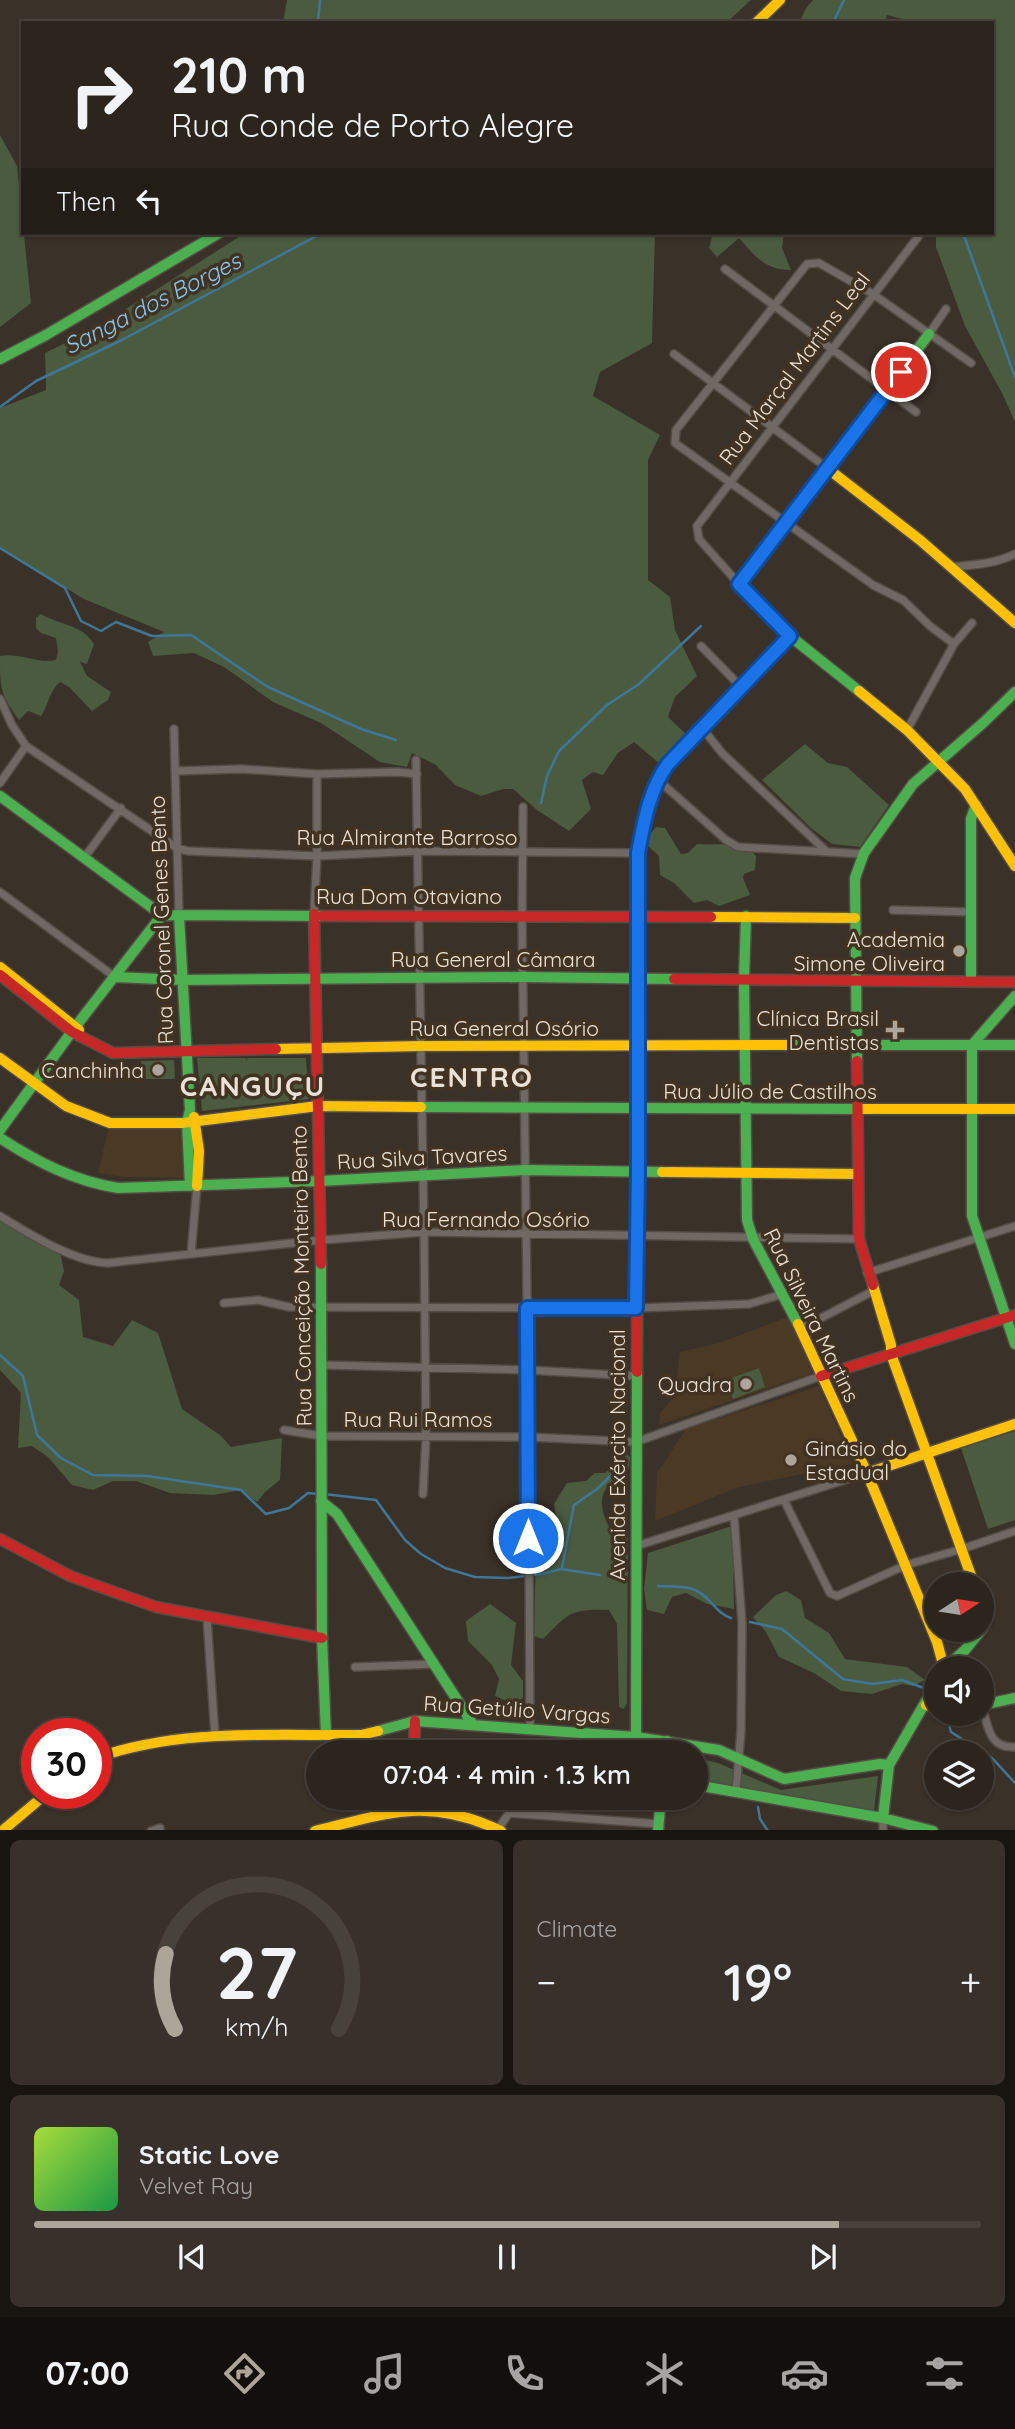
<!DOCTYPE html>
<meta charset="utf-8">
<style>
:root{--surface:#2c251e;--page:#38312b;--text:#f1f3f6;--muted:#a6a5a4;--line:#48423c;--accent:#ada49a}
body{margin:0;font-family:Quicksand,sans-serif;background:var(--page);color:var(--text);height:100vh;display:flex;flex-direction:column;font-size:26px;white-space:nowrap}
*{box-sizing:border-box;margin:0}
p{font-size:23px;color:var(--muted)}
.icon{flex:none;width:38px;height:38px;fill:none;stroke:currentColor;stroke-width:2;stroke-linecap:round;stroke-linejoin:round}
.map{position:relative;height:1830px;overflow:hidden}
.panel{display:flex;flex-direction:column;gap:10px;padding:10px;background:#181410;flex:1}
.panel>*{flex:none}
.top-card{position:absolute;left:21px;top:21px;width:973px;height:214px;border-radius:0px;box-shadow:0 2px 5px #0004,0 0 0 2px var(--line);background:#2c251e;color:var(--text);overflow:hidden}
.needle{width:46px;rotate:78deg}
.buttons{position:absolute;left:924px;top:1572px;display:grid;gap:14px}
.buttons a{display:grid;place-items:center;width:70px;height:70px;border-radius:50%;background:var(--surface);box-shadow:0 2px 5px #0004,0 0 0 2px var(--line);font-size:35px}
.speed{position:absolute;left:21px;top:1718px;display:flex;gap:14px;font-size:35px;font-weight:700;text-align:center}
.speed>*{display:grid;place-content:center;width:91px;height:91px;border-radius:50%;background:var(--surface);box-shadow:0 2px 5px #0004,0 0 0 2px var(--line);line-height:1}
.speed .limit{border:10px solid #d22;background:#fff;color:#111}
.pin{position:absolute;display:grid;place-items:center;width:60px;height:60px;color:#fff;margin:-30px;border:4px solid #fff;border-radius:50%;box-shadow:0 2px 7px #0007}
.me{position:absolute;width:77px;margin:-38px;rotate:0deg;stroke-linejoin:round;filter:drop-shadow(0 0 5px #0008)}
.turn{display:flex;align-items:center;gap:24px;height:147px;padding:0 35px;font-size:32px}
.turn .icon{width:91px;height:91px;stroke-width:2.5}
.turn b{display:block;font-size:49px;line-height:60px}
.then{display:flex;align-items:center;height:66px;padding:0 35px;background:#0003;gap:14px;font-size:26px}
.big{font-size:52px;font-weight:600;line-height:1.1}
.panel .widget{flex:1;display:flex;flex-direction:column;justify-content:center;gap:10px;min-width:0;padding:0 24px;border-radius:10px;background:var(--page)}
.panel .dial{align-items:center;gap:0}
.dial svg{height:182px;overflow:visible;fill:none;stroke:var(--line);stroke-width:7;stroke-linecap:round;text-anchor:middle}
.dial text{fill:var(--text);stroke:none}
.song{display:flex;align-items:center;gap:21px}
.cover{width:84px;height:84px;border-radius:10px;background:linear-gradient(135deg,hsl(80 70% 55%),hsl(140 70% 35%))}
.played{height:7px;border-radius:4px;background:linear-gradient(90deg,var(--accent) 85%,var(--line) 85%)}
.keys{display:flex;justify-content:space-around;direction:ltr}
.heat{display:flex;justify-content:space-between;align-items:center;font-size:38px;direction:ltr}
.panel .tiles{flex:1;display:grid;gap:10px;grid-template-columns:1fr 1fr}
.widget:last-child{grid-column:span 2}
.trip{position:absolute;left:306px;top:1740px;width:402px;height:70px;border-radius:35px;background:var(--surface);box-shadow:0 2px 5px #0004,0 0 0 2px var(--line);font-weight:600;line-height:70px;text-align:center}
.tabs{display:flex;height:112px;justify-content:space-around;align-items:center;background:#120f0c;color:var(--muted)}
.tabs .icon{width:49px;height:49px}
.tabs .on{color:var(--accent)}
.tabs b{font-size:32px;color:var(--text)}
.map>svg:first-child{display:block}
.built{fill:#4a3924}
.green{fill:#4a5b40}
.lines{fill:none;stroke-linecap:round;stroke-linejoin:round}
.stream{stroke:#3f779a;stroke-width:2.5}
.street-casing{stroke:#544d45;stroke-width:10}
.fast-casing{stroke:#544d45;stroke-width:13}
.slow-casing{stroke:#544d45;stroke-width:13}
.jam-casing{stroke:#544d45;stroke-width:13}
.street{stroke:#706963;stroke-width:7}
.fast{stroke:#4caf50;stroke-width:10}
.slow{stroke:#ffc107;stroke-width:10}
.jam{stroke:#c62828;stroke-width:10}
.route-casing{stroke:#114b97;stroke-width:18}
.route{stroke:#1a73e8;stroke-width:12}
.poi-dot{fill:#ada49a;stroke:#413221;stroke-width:2.5}
.labels{text-anchor:middle;dominant-baseline:central;stroke-width:7;stroke-linejoin:round;paint-order:stroke}
.street-label{font-size:21px;fill:#ebe2d7;stroke:#413221}
.poi-label{font-size:21px;fill:#ebe2d7;stroke:#413221;text-anchor:end}
.water-label{font-size:23px;font-style:italic;fill:#84c8f6;stroke:#413221}
.district-label{font-size:28px;font-weight:bold;letter-spacing:2px;fill:#ebe2d7;stroke:#413221}
</style>
<div class="map">
<svg width="1015" height="1831" viewBox="0 0 1015 1831">
<rect width="100%" height="100%" fill="#3a3128"/>
<path class="built" d="M109 1125 183 1126 185 1178 124 1177 98 1173Z
M788 1317 813 1373 659 1425 660 1413 675 1396 680 1352 719 1343Z
M819 1386 853 1464 739 1487 655 1521 657 1473 686 1429Z"/>
<path class="green" d="M287 0H751L726 23H283Z
M813 0H1015V422L1002 393 965 326 936 247V233H992V23H917L887 15 885 23H799L806 8Z
M0 135 17 166 31 303 0 327Z
M245 233H655L652 343 600 372 593 396 660 435 648 460V580L670 597 675 630 697 676 675 697 668 717 689 737 660 764 634 742 618 753 603 775 593 772 582 780 591 809 569 831 537 810 513 789H503L481 796 455 785 436 765 412 753 407 767 380 762 321 723 273 702 224 667 194 653 153 656 148 642 164 632 84 599 0 548V408L46 390 45 353 101 325Z
M713 233H784L782 248 791 270C765 270 755 256 739 238L717 257 709 248Z
M41 614C60 625 83 625 94 644L87 664 80 662 87 676 111 692 108 700 92 711 69 687 60 682C49 691 49 704 41 716L28 711 19 720C0 694 0 688 0 656 19 652 37 664 56 660L58 652 56 638 41 633 36 628V618Z
M805 744 828 763 847 767 889 805 860 847 832 844 811 828 762 780Z
M656 827 665 828 681 854 688 853 697 844C717 846 741 839 756 856L755 870 744 874 743 878 750 895 719 906 707 900 694 903 674 883 660 875 659 856 647 845 650 834Z
M197 1058H246L247 1061V1058H306L309 1099 202 1111Z
M174 1060 175 1079H142L141 1061Z
M0 1219 60 1251 64 1271 59 1285 79 1300 83 1337 113 1346 132 1320 158 1333 182 1409 220 1435 231 1447 282 1438 280 1480 265 1492 257 1502 241 1490 214 1495 170 1493 136 1481H113L93 1490 72 1485 48 1457 32 1446 18 1448 21 1393 0 1370Z
M759 1368 765 1387 733 1399 726 1380Z
M1015 1431V1520L988 1529 961 1448Z
M626 1454 630 1457 629 1469C603 1487 594 1496 609 1527L628 1533 627 1703 624 1709 619 1707 617 1624 609 1610C570 1609 569 1613 543 1639L534 1636 536 1551 555 1545 558 1529 554 1504 567 1483 586 1481 595 1473H605Z
M732 1526 734 1609 707 1604 686 1593 672 1597 664 1614 647 1610 644 1589 648 1553Z
M786 1591 801 1600 805 1618 829 1633 845 1659 907 1667 925 1680 913 1686 902 1684 872 1694 841 1691 814 1673 779 1657 766 1632 753 1617 776 1595Z
M490 1604 516 1623 511 1665 523 1681V1698L514 1704 495 1696 499 1679 492 1665 468 1641 466 1621Z
M696 1758 718 1763 781 1790 878 1776 874 1811 697 1783Z"/>
<g class="lines">
<path class="stream" d="M318 23 320 0
M833 23 844 0
M963 233 1015 377
M0 407 36 381 122 340 322 233
M0 548 65 588 81 621 101 631 116 622 152 636 191 635 268 687 361 729 396 740
M541 803 547 776 559 751 607 705 639 684 701 626
M0 1355 23 1376 37 1435 61 1458 93 1475 147 1476 241 1490 266 1514 289 1508 308 1493 317 1494
M324 1494 376 1500 405 1540 421 1554 445 1568 475 1577 507 1578 542 1574 561 1569 600 1575
M562 1567 574 1505 597 1489 627 1460
M658 1586C669 1587 686 1585 697 1591 710 1597 718 1615 731 1618
M750 1622 782 1629 843 1679 872 1684 902 1680 929 1690
M948 1721 951 1732 993 1759 1015 1783
M758 1807 760 1819 768 1831"/>
<g class="street-casing">
<path id="street" d="M725 269 916 412
M929 334 946 309
M674 354 827 468
M951 567C973 565 995 564 1015 554
M739 584 699 539 697 526 921 233
M954 644 930 626 903 600 873 585 675 443 676 430 807 264 819 263 873 294 971 363
M701 646 742 688
M0 699 12 725 26 746 177 848 188 851 317 856 419 851 638 853
M174 729 179 916
M703 729 722 753 826 851
M907 730 954 644 972 623
M416 760 424 1232 426 1437 423 1494
M175 771 241 769 317 774 397 772 417 774
M657 779 726 840 738 847 864 854
M0 783 26 746
M523 807 522 922 528 1370 530 1730
M84 858 121 808
M0 892 115 977
M893 910 972 912
M314 914 317 856V774
M0 1216C30 1234 73 1262 108 1263L311 1241 424 1232 859 1239
M191 1254 197 1186
M867 1273 1015 1226
M224 1303 258 1300 289 1307 636 1308 749 1304 783 1294
M800 1329 873 1291
M321 1365 528 1370 635 1376
M284 1430 322 1436 528 1437 636 1442 821 1376
M784 1500 830 1593 837 1596 906 1565 962 1549 1015 1531
M734 1516 742 1623 741 1731 736 1791
M636 1546 867 1473
M207 1618 215 1736
M355 1667 435 1664
M982 1706C988 1726 989 1749 1015 1747
M498 1829 509 1813 659 1824
M151 1831 160 1828
M883 1831V1818"/>
</g>
<g class="fast-casing">
<path id="fast" d="M0 359 46 335 219 233
M859 691 790 636 739 584 929 334
M0 796 162 915 322 916
M179 916 190 1110 187 1122 190 1186
M746 916 744 979 747 1220 753 1239 798 1324
M115 977 182 980 523 977 674 979
M971 980V819L976 805
M638 1028V853L652 795 668 764 790 636
M786 1045H1015
M972 1045V1216L1015 1344
M972 1045 1015 996
M857 1061 855 878 864 853 913 784 983 723 1015 692
M421 1107 858 1109
M0 1130 76 1026 162 915
M0 1138C37 1162 74 1181 118 1188L320 1181 525 1170 662 1172
M321 1264 322 1638 326 1735
M321 1501 337 1514 472 1723
M982 1607 986 1621 982 1629
M945 1668 965 1650 982 1629
M982 1705 1015 1698
M378 1731 415 1721 636 1737 719 1750 784 1779 880 1764 889 1765
M636 1737 637 1372
M666 1752 667 1741
M696 1785 883 1818 933 1831
M883 1818 889 1765 936 1684
M658 1831 661 1797"/>
</g>
<g class="slow-casing">
<path id="slow" d="M756 23 780 0
M827 468 920 540 1015 623
M859 691 907 730 965 789 1015 866
M711 917 855 918
M0 967 79 1030
M276 1049 421 1046 786 1045
M0 1058 66 1106 110 1123H182L318 1106 421 1107
M858 1109H1015
M194 1117 199 1151 197 1186
M662 1172 858 1174
M873 1285 891 1345V1354L974 1584
M798 1324 867 1473 937 1642 944 1668
M867 1473 1015 1424
M926 1705 936 1708
M96 1758C180 1728 273 1736 361 1735L378 1731
M2 1831 46 1794
M315 1831C388 1813 429 1796 501 1831"/>
</g>
<g class="jam-casing">
<path id="jam" d="M314 914 321 1264
M322 916 711 917
M0 975 72 1032 113 1053 276 1049
M674 979 1015 982
M857 1061 859 1239 873 1285
M637 1372 638 1028
M821 1376 1015 1315
M0 1539 70 1576 156 1607 322 1638
M414 1752 415 1721"/>
</g>
<use href="#street" class="street"/>
<use href="#fast" class="fast"/>
<use href="#slow" class="slow"/>
<use href="#jam" class="jam"/>
</g>
<g class="lines">
<g class="route-casing">
<path id="route" d="M528 1538 527 1308H636L638 1171V853C644 822 649 790 668 764L790 636 739 584 901 372"/>
</g>
<use href="#route" class="route"/>
</g>
<g class="poi-dot">
<circle cx="959" cy="951" r="7"/>
<path d="M891.5 1019.5h7v7h7v7h-7v7h-7v-7h-7v-7h7z"/>
<circle cx="158" cy="1070" r="7"/>
<circle cx="746" cy="1384" r="7"/>
<circle cx="791" cy="1460" r="7"/>
</g>
<g class="labels">
<g class="street-label">
<text transform="translate(794 368) rotate(-53)">Rua Marçal Martins Leal</text>
<text x="407" y="837">Rua Almirante Barroso</text>
<text x="409" y="896">Rua Dom Otaviano</text>
<text transform="translate(161 920) rotate(-92)">Rua Coronel Genes Bento</text>
<text x="493" y="959">Rua General Câmara</text>
<text x="504" y="1028">Rua General Osório</text>
<text x="770" y="1091">Rua Júlio de Castilhos</text>
<text transform="translate(422 1157) rotate(-3)">Rua Silva Tavares</text>
<text x="486" y="1219">Rua Fernando Osório</text>
<text transform="translate(301 1276) rotate(-91)">Rua Conceição Monteiro Bento</text>
<text transform="translate(812 1315) rotate(64)">Rua Silveira Martins</text>
<text x="418" y="1419">Rua Rui Ramos</text>
<text transform="translate(617 1455) rotate(-90)">Avenida Exército Nacional</text>
<text transform="translate(517 1709) rotate(4)">Rua Getúlio Vargas</text>
</g>
<g class="poi-label">
<text x="945" y="939">Academia<tspan x="945" dy="24">Simone Oliveira</tspan></text>
<text x="879" y="1018">Clínica Brasil<tspan x="879" dy="24">Dentistas</tspan></text>
<text x="144" y="1070">Canchinha</text>
<text x="732" y="1384">Quadra</text>
<text x="805" y="1448" text-anchor="start">Ginásio do<tspan x="805" dy="24">Estadual</tspan></text>
</g>
<g class="water-label">
<text transform="translate(152 303) rotate(-27)">Sanga dos Borges</text>
</g>
<g class="district-label">
<text x="472" y="1076">CENTRO</text>
<text x="253" y="1085">CANGUÇU</text>
</g>
</g>
</svg>
<div class="buttons">
<a><svg class="needle" viewBox="-14 -14 28 28"><path d="M0-13l5 13h-10z" fill="#e53935"/><path d="M0 13l5-13h-10z" fill="#a6a5a4"/></svg></a>
<a><svg class="icon" aria-label="sound" viewBox="0 0 24 24"><path d="M4 9h4l5-4v14l-5-4H4zM17 9q2 3 0 6"/></svg></a>
<a><svg class="icon" aria-label="layers" viewBox="0 0 24 24"><path d="M12 4l9 5-9 5-9-5zM3 14l9 5 9-5"/></svg></a>
</div>
<div class="speed"><div class="limit">30</div></div>
<div class="pin" style="left:901px;top:372px;background:#d93025"><svg class="icon" aria-label="arrive" viewBox="0 0 24 24"><path d="M6 21V4h12l-3 4 3 4H6"/></svg></div>
<svg class="me" style="left:528px;top:1538px" viewBox="-20 -20 40 40"><circle r="17" fill="#1a73e8" stroke="#fff" stroke-width="3"/><path d="M0-11L8 9 0 5-8 9z" fill="#fff"/></svg>
<div class="trip">07:04 · 4 min · 1.3 km</div>
<div class="top-card">
<div class="turn"><svg class="icon" aria-label="right" viewBox="0 0 24 24"><path d="M7 20v-9h11M14 6l5 5-5 5"/></svg><div><b>210 m</b>Rua Conde de Porto Alegre</div></div>
<div class="then">Then<svg class="icon" aria-label="left" viewBox="0 0 24 24"><path d="M17 20v-9H6M10 6l-5 5 5 5"/></svg></div>
</div>
</div>
<section class="panel">
<div class="tiles">
<div class="widget dial"><svg viewBox="0 0 100 80">
<path d="M14 69A42 42 0 1 1 86 69"/>
<path d="M14 69A42 42 0 0 1 10 36" stroke="#ada49a"/>
<text x="50" y="56" font-size="32" font-weight="700">27</text>
<text x="50" y="72" font-size="11">km/h</text>
</svg></div>
<div class="widget"><p>Climate</p>
<div class="heat"><a>−</a><b class="big">19°</b><a>+</a></div>
</div>
<div class="widget">
<div class="song"><i class="cover"></i><div><b>Static Love</b><p>Velvet Ray</p></div></div>
<div class="played"></div>
<div class="keys"><svg class="icon" aria-label="previous" viewBox="0 0 24 24"><path d="M18 5L8 12l10 7zM5 5v14"/></svg><svg class="icon" aria-label="pause" viewBox="0 0 24 24"><path d="M8 5v14M16 5v14"/></svg><svg class="icon" aria-label="next" viewBox="0 0 24 24"><path d="M6 5l10 7-10 7zM19 5v14"/></svg></div>
</div>
</div>
</section>
<nav class="tabs">
<b>07:00</b>
<svg class="icon on" aria-label="directions" viewBox="0 0 24 24"><path d="M12 3l9 9-9 9-9-9zM9 14v-3h6M13 9l2 2-2 2"/></svg>
<svg class="icon" aria-label="music" viewBox="0 0 24 24"><path d="M9 18V5l10-2v13"/><circle cx="6" cy="18" r="3"/><circle cx="16" cy="16" r="3"/></svg>
<svg class="icon" aria-label="phone" viewBox="0 0 24 24"><path d="M5 4h4l2 5-3 2q2 4 5 5l2-3 5 2v4C11 20 4 13 5 4z"/></svg>
<svg class="icon" aria-label="climate" viewBox="0 0 24 24"><path d="M12 3v18M4 7l16 10M4 17L20 7"/></svg>
<svg class="icon" aria-label="car" viewBox="0 0 24 24"><path d="M5 17H2v-5l4-1 3-4h7l3 4 3 1v5h-3M9 17h6M6 11h13"/><circle cx="7" cy="17" r="2"/><circle cx="17" cy="17" r="2"/></svg>
<svg class="icon" aria-label="filters" viewBox="0 0 24 24"><path d="M4 7h16M4 17h16"/><circle cx="9" cy="7" r="2"/><circle cx="15" cy="17" r="2"/></svg>
</nav>
